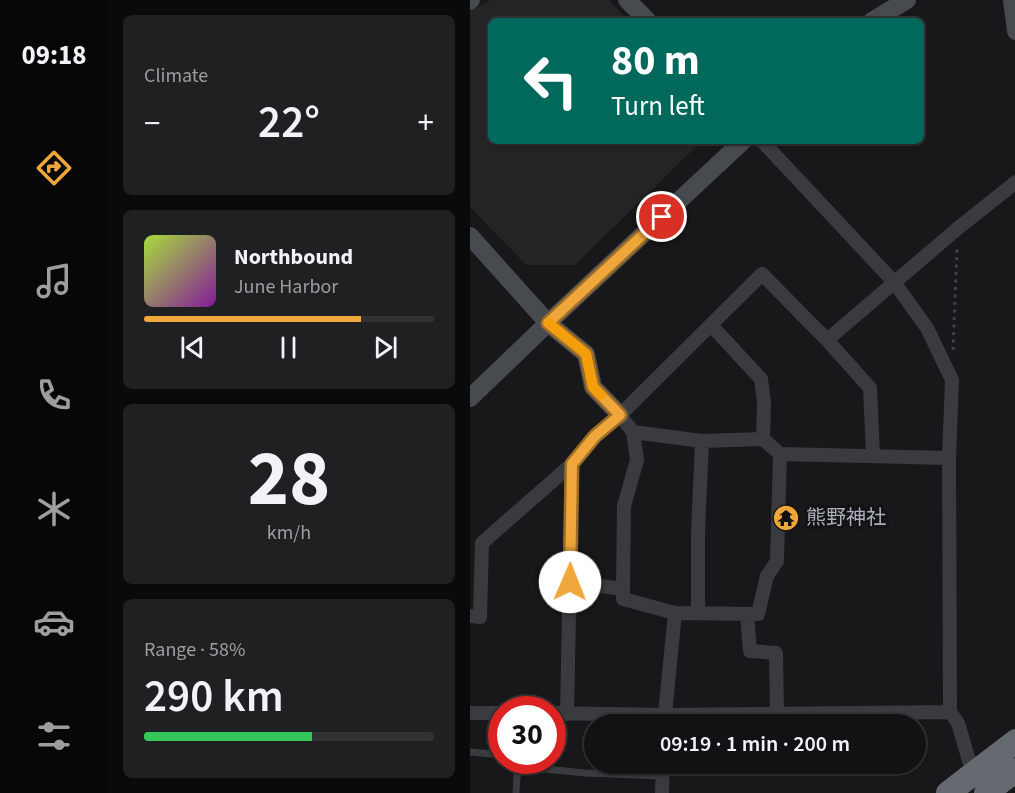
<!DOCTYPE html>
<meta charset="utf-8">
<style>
:root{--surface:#121214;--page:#1f2022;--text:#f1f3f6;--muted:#9c9ea0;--line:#313234;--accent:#efa73b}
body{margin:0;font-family:"Source Sans 3","Noto Sans JP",sans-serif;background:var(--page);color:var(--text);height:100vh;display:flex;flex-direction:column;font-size:22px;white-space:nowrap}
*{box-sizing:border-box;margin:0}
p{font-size:20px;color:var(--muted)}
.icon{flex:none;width:33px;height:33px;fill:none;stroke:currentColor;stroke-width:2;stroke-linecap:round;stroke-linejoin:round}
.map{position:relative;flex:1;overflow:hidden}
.side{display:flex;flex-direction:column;gap:15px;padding:15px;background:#0a0a0b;width:362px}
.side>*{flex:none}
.top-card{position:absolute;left:18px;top:18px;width:436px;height:126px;border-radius:9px;box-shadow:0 2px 4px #0004,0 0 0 2px var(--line);background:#00695c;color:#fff;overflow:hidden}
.speed{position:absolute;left:18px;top:696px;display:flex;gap:12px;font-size:30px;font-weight:700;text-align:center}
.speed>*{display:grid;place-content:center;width:78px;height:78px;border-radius:50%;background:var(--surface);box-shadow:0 2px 4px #0004,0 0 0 2px var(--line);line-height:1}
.speed .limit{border:9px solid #d22;background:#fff;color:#111}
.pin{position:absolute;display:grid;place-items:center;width:51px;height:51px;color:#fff;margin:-26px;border:3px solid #fff;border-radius:50%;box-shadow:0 2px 6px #0007}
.me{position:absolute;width:66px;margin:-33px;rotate:1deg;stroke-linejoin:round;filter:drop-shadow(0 0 4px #0008)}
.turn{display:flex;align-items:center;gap:21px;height:126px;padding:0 24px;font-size:27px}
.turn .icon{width:78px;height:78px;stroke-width:2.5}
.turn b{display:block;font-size:42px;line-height:51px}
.big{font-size:45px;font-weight:600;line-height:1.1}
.side .tile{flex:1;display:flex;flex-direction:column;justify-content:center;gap:9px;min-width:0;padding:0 21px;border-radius:9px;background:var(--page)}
.side .dial{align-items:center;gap:0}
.dial b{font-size:78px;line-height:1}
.song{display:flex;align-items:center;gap:18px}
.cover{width:72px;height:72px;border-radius:9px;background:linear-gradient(135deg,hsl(80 70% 55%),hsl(290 70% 35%))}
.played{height:6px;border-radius:3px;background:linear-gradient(90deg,var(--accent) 75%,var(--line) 75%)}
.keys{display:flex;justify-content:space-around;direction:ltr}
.heat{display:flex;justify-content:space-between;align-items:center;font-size:33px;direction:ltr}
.charge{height:9px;border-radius:4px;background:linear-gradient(90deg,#34c759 58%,var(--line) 0)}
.trip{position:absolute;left:114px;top:714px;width:342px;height:60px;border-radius:30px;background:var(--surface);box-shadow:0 2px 4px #0004,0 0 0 2px var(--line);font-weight:600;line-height:60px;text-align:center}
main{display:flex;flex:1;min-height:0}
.menu{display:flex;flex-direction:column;width:108px;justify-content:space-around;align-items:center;background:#070708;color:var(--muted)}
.menu .icon{width:42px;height:42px}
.menu .selected{color:var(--accent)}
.menu b{font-size:27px;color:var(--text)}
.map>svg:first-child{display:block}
.built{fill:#242427}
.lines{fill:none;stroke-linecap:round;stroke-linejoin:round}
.path{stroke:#3f4246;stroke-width:3;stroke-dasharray:3 4.5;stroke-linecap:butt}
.lane{stroke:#393b3f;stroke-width:7}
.street{stroke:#393b3f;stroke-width:14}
.secondary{stroke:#474a4f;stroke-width:18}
.highway{stroke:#656970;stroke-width:24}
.route-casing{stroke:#9b6d26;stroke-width:15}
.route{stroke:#efa73b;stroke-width:10}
.slow{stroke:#f59e0b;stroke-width:10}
.labels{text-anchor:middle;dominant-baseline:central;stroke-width:6;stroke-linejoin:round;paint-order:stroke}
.poi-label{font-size:20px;fill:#abb0ba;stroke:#131315;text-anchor:start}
</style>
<main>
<nav class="menu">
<b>09:18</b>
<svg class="icon selected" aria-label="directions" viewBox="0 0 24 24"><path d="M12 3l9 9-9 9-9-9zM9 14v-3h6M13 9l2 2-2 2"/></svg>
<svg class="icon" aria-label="music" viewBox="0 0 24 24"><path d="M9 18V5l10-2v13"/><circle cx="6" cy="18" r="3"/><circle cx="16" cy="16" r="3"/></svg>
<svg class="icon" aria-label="phone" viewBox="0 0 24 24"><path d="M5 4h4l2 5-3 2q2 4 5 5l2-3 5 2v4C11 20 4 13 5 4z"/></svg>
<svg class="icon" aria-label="climate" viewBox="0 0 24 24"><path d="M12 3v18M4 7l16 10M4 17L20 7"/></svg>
<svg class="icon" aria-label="car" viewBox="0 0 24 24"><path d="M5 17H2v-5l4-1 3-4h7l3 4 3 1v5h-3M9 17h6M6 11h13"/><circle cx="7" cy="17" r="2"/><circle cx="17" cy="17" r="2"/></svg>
<svg class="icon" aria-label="filters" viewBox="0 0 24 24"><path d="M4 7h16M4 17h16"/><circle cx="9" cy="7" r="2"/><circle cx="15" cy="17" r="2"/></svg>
</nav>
<section class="side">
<div class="tile"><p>Climate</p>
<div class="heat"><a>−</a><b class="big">22°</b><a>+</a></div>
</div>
<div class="tile">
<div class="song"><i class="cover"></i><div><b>Northbound</b><p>June Harbor</p></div></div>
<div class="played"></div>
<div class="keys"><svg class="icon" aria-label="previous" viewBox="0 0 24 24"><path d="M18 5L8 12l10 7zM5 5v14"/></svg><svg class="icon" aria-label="pause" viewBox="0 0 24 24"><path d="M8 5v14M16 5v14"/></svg><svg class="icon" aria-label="next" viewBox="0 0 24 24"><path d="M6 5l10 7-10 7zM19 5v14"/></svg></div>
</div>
<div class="tile dial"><b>28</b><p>km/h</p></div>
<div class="tile"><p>Range · 58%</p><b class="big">290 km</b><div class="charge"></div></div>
</section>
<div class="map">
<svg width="546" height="793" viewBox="0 0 546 793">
<rect width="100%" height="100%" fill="#18181a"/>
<path class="built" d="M20 0H139L159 21H21V141H232L105 265H56L0 207V11Z"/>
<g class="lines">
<path class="path" d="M483 350 487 249"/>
<path class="lane" d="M0 752 32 755
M49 760 65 768
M46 793 47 776 52 770 65 768 115 773 192 776"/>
<path class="street" d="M292 141 424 282 457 328 482 380 479 458 480 712
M241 325 291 379 294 403 293 439 310 454 479 458
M357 340 400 388 403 456
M150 415 292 274 357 340 487 229 546 182
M100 582 153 589V599L205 613 288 614 297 576 307 561 310 454
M153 589 154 506 167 460 163 432
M228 613V534L232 441
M277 614 280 651 306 653 307 714
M0 616 10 617 12 543 102 464
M0 713H32
M82 713 194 715 480 712 488 723 503 774
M97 714 102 464 125 436 150 415 163 432 232 441 293 439
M194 724 205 613
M192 793 193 764"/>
<path class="secondary" d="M157 0 178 21
M542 0 546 31
M0 1 1 0
M402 21 437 0
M0 236 78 323 273 141
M0 398 78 323 116 354 123 387 150 415"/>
<path class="highway" d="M478 793 546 741
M516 793 546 770"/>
</g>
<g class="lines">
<g class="route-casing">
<path id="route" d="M100 582 102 464 125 436 150 415 123 387 116 354 78 323 192 217"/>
</g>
<use href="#route" class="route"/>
<path class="slow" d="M79 323 116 354 123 387 131 395"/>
</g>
<defs>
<g id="temple-disc" transform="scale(1.35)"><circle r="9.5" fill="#efa73b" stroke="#131315"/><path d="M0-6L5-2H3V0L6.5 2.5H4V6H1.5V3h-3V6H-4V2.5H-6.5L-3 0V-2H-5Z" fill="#111"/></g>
</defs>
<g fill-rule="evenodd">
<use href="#temple-disc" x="316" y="518"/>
</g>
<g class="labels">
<g class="poi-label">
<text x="336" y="518">熊野神社</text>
</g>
</g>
</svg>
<div class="speed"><div class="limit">30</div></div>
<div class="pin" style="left:192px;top:217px;background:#d93025"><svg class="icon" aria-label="arrive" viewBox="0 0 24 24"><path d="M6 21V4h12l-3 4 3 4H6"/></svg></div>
<svg class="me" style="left:100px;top:582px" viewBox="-20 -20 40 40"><circle r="19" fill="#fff"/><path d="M0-13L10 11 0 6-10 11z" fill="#efa73b"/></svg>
<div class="trip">09:19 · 1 min · 200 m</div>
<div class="top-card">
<div class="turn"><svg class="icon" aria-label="left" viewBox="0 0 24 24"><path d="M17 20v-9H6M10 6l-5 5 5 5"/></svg><div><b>80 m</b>Turn left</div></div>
</div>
</div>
</main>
